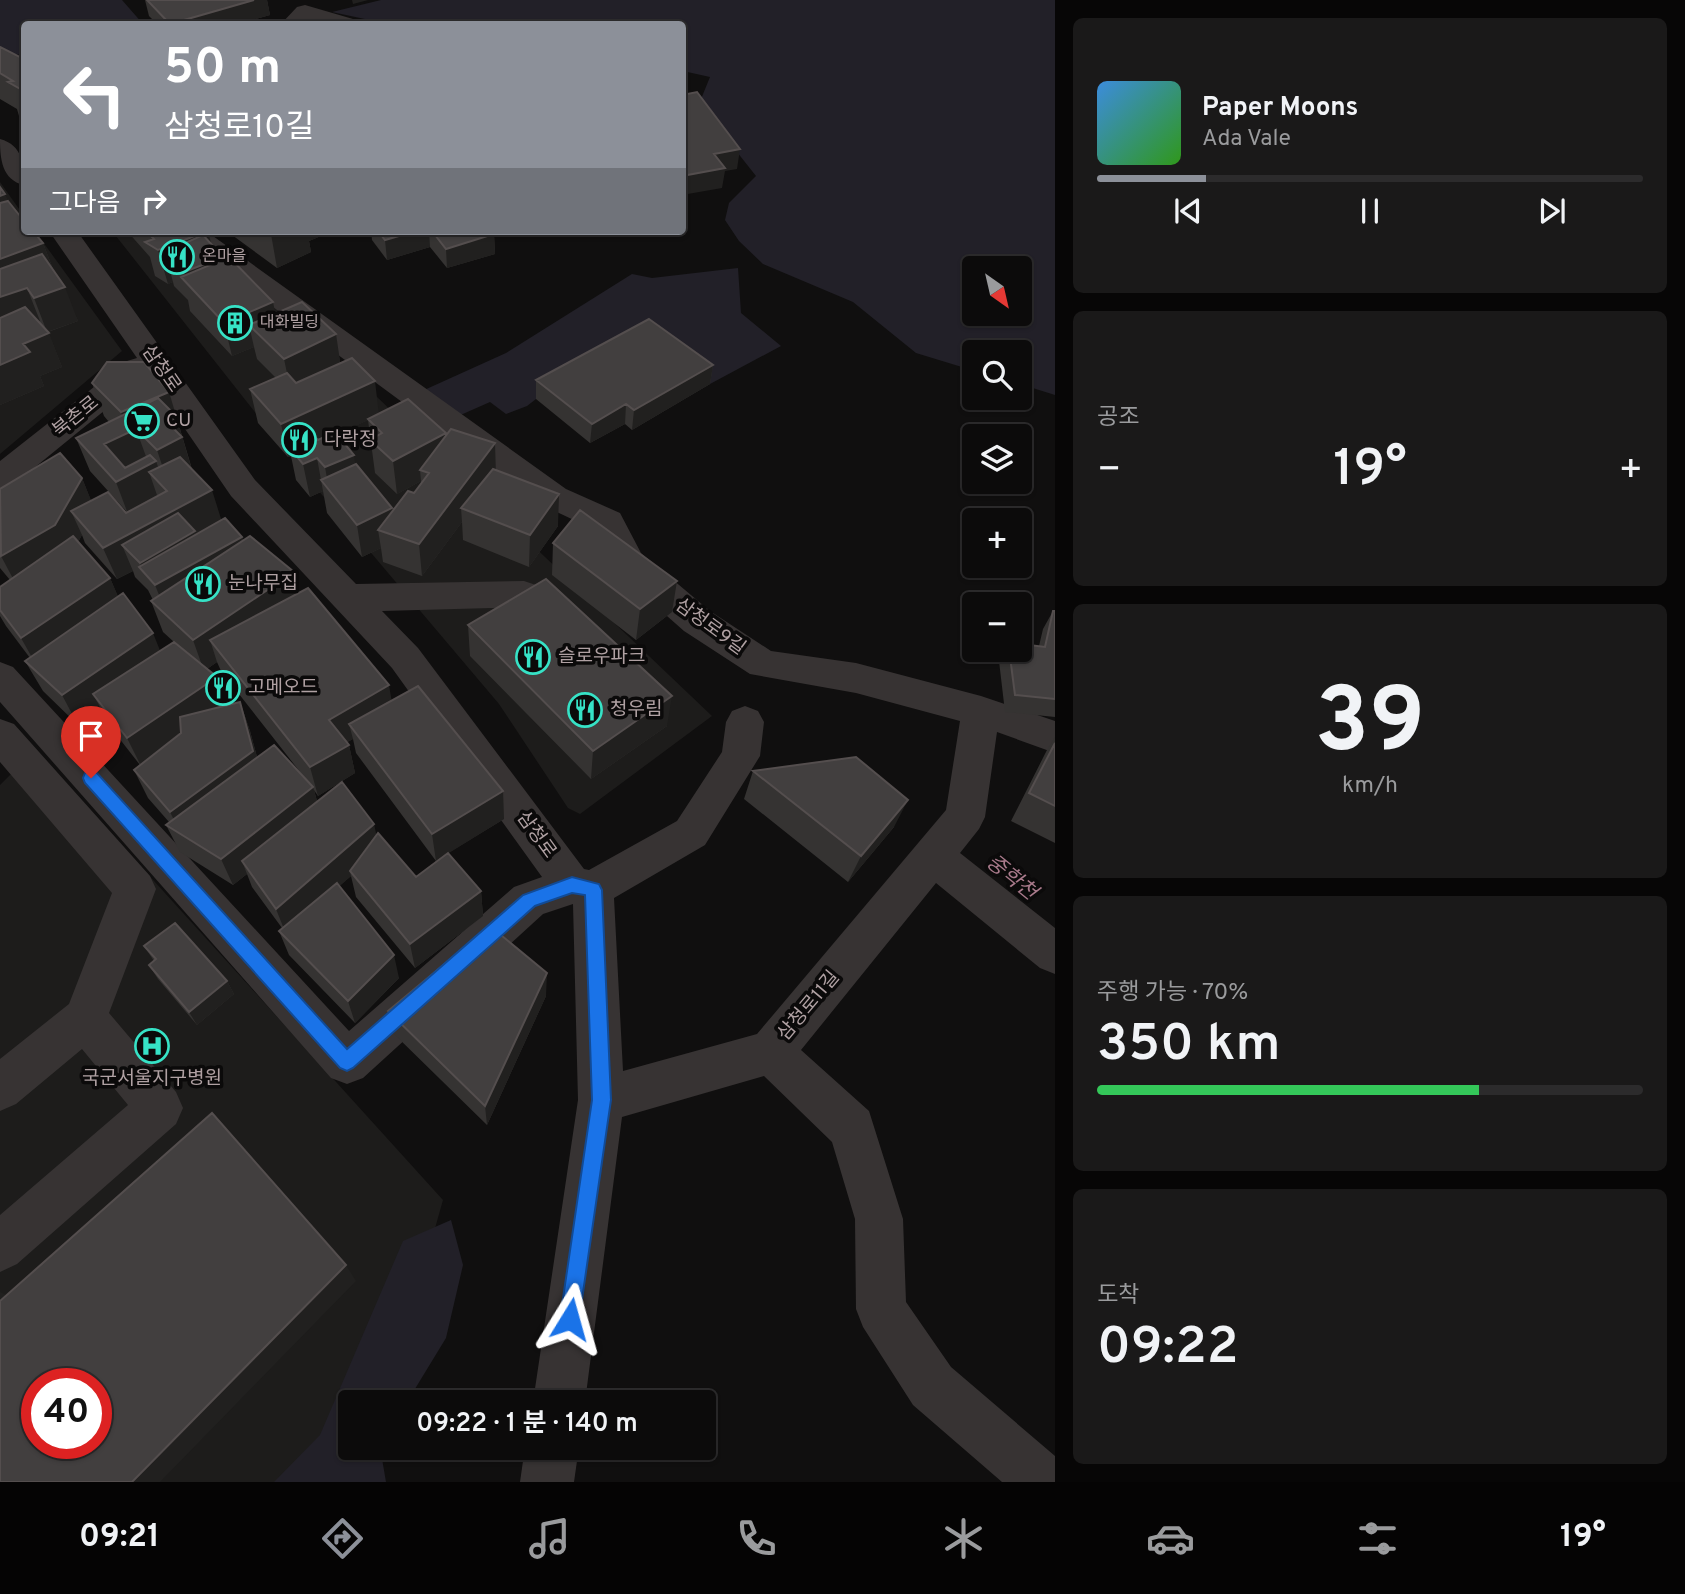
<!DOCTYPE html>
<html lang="ko">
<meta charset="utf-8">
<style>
:root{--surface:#0c0b0b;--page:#1a1919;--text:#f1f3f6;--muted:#9a9b9d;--line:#2c2b2c;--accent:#8c9099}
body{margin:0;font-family:Overpass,"Noto Sans KR",sans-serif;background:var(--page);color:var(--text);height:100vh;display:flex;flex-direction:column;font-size:26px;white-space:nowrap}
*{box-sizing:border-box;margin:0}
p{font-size:23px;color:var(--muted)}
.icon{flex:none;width:38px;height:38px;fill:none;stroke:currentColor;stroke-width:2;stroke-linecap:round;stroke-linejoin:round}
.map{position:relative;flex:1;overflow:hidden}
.drawer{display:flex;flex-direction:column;gap:18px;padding:18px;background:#070606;width:630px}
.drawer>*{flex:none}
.hud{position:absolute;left:21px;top:21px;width:665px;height:214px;border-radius:7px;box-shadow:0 2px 5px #0004,0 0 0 2px var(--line);background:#8c9099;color:#fff;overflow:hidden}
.needle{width:46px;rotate:146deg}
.fabs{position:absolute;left:962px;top:256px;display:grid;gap:14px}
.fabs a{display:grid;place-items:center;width:70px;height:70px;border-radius:7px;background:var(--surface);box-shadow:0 2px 5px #0004,0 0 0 2px var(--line);font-size:35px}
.speed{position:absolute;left:21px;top:1368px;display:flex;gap:14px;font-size:35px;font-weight:700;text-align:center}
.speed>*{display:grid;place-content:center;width:91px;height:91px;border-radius:50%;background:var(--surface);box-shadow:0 2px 5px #0004,0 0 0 2px var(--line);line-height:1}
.speed .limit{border:10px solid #d22;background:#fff;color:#111}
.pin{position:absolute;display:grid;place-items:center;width:60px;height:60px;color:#fff;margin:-72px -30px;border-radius:50% 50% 50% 0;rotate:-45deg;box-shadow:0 0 7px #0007}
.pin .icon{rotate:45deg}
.me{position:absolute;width:77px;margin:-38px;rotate:8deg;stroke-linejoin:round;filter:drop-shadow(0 0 5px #0008)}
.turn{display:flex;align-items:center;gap:24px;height:147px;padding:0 28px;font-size:32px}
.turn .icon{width:91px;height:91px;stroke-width:2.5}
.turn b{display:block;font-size:49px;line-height:60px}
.then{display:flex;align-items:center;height:66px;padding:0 28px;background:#0003;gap:14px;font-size:26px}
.big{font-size:52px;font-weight:600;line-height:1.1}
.drawer .card{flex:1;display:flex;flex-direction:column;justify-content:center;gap:10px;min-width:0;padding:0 24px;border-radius:10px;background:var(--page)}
.drawer .dial{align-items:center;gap:0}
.dial b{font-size:91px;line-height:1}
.song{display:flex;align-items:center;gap:21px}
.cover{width:84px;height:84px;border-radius:10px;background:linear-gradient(135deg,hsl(210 70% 55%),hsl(110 70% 35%))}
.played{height:7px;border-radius:4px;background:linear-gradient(90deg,var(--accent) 20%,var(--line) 20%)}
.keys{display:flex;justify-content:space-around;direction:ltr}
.heat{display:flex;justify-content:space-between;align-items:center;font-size:38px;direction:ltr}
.charge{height:10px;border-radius:5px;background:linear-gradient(90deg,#34c759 70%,var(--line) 0)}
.trip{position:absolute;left:338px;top:1390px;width:378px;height:70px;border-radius:7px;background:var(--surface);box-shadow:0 2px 5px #0004,0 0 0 2px var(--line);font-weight:600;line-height:70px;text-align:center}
.tab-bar{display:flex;height:112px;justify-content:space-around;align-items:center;background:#050404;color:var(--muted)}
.tab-bar .icon{width:49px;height:49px}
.tab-bar .selected{color:var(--accent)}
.tab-bar b{font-size:32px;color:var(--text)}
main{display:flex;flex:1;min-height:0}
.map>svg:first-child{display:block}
.built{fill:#1d1c1b;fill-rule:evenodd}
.green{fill:#222028;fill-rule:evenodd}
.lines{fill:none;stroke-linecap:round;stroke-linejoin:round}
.minor{fill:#373333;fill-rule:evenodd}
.wall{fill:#353332;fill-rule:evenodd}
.shaded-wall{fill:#21201f}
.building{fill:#423f3f;stroke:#544e4e;stroke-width:2;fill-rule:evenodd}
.route{fill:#1a73e8;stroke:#114b97;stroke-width:2}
.labels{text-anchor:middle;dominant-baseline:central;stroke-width:7;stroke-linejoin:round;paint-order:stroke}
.far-poi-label{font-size:16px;fill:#b0a1a3;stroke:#0b0a0a;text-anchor:start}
.street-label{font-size:19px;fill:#b0a1a3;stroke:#0b0a0a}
.poi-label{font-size:19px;fill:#b0a1a3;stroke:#0b0a0a;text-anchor:start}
.water-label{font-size:21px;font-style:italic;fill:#a97a8b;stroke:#0b0a0a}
</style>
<main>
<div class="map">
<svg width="1055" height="1482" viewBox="0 0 1055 1482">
<rect width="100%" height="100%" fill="#100f0f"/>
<path class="built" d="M0 182 24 216V231H35L122 351 0 454Z
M112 231H198L271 296 712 716 580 814 568 808 499 704 295 463Z
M13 772 135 860 443 1200 386 1402H350V1447L320 1482H0V785ZM37 1384H96V1444H37Z"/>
<path class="green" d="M0 0H122L143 24H24V56L0 50Z
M381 0H1055V395L1020 384V352H975V371L916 353 853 302 763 264 739 241 725 220 729 203 756 176 699 104 710 77 683 71 682 24H388L332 12ZM975 268H1020V313H975Z
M738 268 741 313 781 346 710 384 536 399 527 406 506 414 490 402 456 417 422 391 506 353 632 274 652 278Z
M451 1220 463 1265 446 1338 407 1402H350V1447H380L386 1482H274L320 1435 403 1241Z"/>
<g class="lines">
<path class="minor" d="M305 5 353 19 356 24H322L309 20 305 24H281L297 7Z
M0 139C23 145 24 165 24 185 2 180 0 159 0 139Z
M49 231H77L255 480 356 584 524 581 536 585 542 594 536 603 524 607 382 611 418 648 584 869 589 870 677 821 722 752 726 722 732 711 745 706 758 711 764 722 760 756 705 845 614 898 623 1071 757 1034 946 810 960 721 856 693 750 674 684 631 616 571 595 530 542 505 178 237 174 231H206L566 489 620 513 641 553 710 611 771 651 856 663 981 696 1055 721V753L997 732 985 817 979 829 960 853 1055 928V974L1040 968 936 883 801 1050 869 1111 903 1219 906 1302 951 1367 1055 1456V1482H1002L913 1405 863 1327 856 1309 855 1219 832 1142 764 1076 622 1117 585 1402H533L578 1100 573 904 543 914 363 1078 347 1084 331 1078 0 702V662L13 667 349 1031 514 887 542 877 392 668 231 496 148 375 12 486 0 490V461L127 361 137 358Z
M0 719 14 724 150 876 156 889 109 1013 176 1092 183 1108 176 1124 17 1264 0 1272V1215L128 1105 82 1049 16 1104 0 1111V1059L69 1004 112 893 0 762Z
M525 1447H579L574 1482H520Z"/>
</g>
<path class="wall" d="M145 0H267L270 15 238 24H157L149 16Z
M0 47 24 59V118L19 116 17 109 0 99Z
M0 187 8 201 43 243 53 269 78 321 48 332 62 367 40 376 44 386 0 405Z
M127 231H208L212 245 223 257V260L276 314 336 334 340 363 379 414 446 433V434L496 470 558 526 529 567 463 540 462 522 422 576 383 562 381 548 362 557 327 513 323 491 310 497 296 480 291 456 288 457 258 423 250 389 276 378 257 359 254 347 232 356 190 311 188 300 174 286 173 282 168 284 155 276 150 257ZM368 420 375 473 397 494 421 481V484L414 493 393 511 392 508 355 465 337 434Z
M232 231H333L309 241 311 252 277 268 232 235Z
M371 231H492L494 234 495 254 447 268 430 247 387 260 372 240Z
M713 365 710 384 632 430 625 424 590 443 536 399V380Z
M92 383 169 392 192 469 221 520 242 537 243 541 294 572 299 593 392 701 503 791 504 819 448 853 481 891 483 916 415 968 356 897 351 876 339 886 399 978 355 1023 289 955 279 931 282 928 252 887 247 874 233 885 180 852 166 825 169 822 148 798 134 770 140 765 108 724 101 709 78 725 43 691 25 661 30 658 6 626 0 616V587L10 580 0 568V489L82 478 91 501 127 512 90 471 76 438 109 422 104 416ZM82 535 85 543 117 579 133 571 135 577 148 590 153 600 151 601 163 632 174 642 160 651 118 597 110 578 78 542ZM217 662 221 671 304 777 257 757 250 731 240 702 228 705 217 677 207 669ZM353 739 356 753 436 861 447 854 416 877 376 834 317 801 314 790 318 796 355 773 349 745 347 742Z
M553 543 672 612 636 640 552 575Z
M1053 611H1055V717L1005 712 999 661 1005 649H1020L1039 646 1043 629Z
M468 625 667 726 591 779 470 656Z
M1055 737V843L1011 821 1048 748Z
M753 771 894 827 848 882 744 799Z
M144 946 227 981 234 994 197 1025 158 979 149 965 154 961Z
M546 996 487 1125 393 1033 388 1011Z"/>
<path class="shaded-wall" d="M254 0H267L270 15 238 24H170Z
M352 0H368L353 4Z
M740 149 737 169 725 171 722 188 682 195V176L714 154Z
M5 194 16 221 0 227V196Z
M208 231 215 260 223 257 231 291 187 283 184 272 165 252 173 282 168 284 158 250Z
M278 231H333L309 241 311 252 277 268 271 234Z
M416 231H429L430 247 387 260 385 240Z
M494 234 495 254 447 268 446 249Z
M43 243 56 277 27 288 40 321 1 336 0 333V259Z
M65 287 78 321 47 332 34 298Z
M273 302 280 336 249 325 254 347 232 356 224 323Z
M49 333 62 367 40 376 44 386 0 405V365L23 344Z
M336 334 341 368 291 392 284 359Z
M713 365 710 384 632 430 634 410Z
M375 381 379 415 295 454 289 447 291 456 288 457 281 424Z
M169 392 192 470 168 483 157 450 136 429 148 462 116 477 104 444 128 433 121 412Z
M626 404 625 424 590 443 592 424Z
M446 433 449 466 429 473 420 470 421 481 397 494 393 461Z
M495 443 496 476 461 508 462 522 422 576 419 544Z
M354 455 359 488 329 490 325 467Z
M317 458 323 491 310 497 303 464Z
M156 461 166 490 149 472 158 498 128 514 116 482Z
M82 478 95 510 71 511 82 535 70 557 18 588 1 556Z
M212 490 222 522 242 537 251 569 168 617 155 585 143 572 140 563 122 545 133 571 117 579 103 548Z
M559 494 558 526 529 567 530 535Z
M392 508 396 536 378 530 381 548 362 557 357 525Z
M294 572 301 603 210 640 217 662 204 671 193 640Z
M110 578 124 610 38 668 21 638Z
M677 581 672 612 636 640 640 609Z
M153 633 165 663 93 694 101 709 78 725 62 695Z
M217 677 228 707 141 766 127 738Z
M389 685 394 715 349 724 353 739 336 749 329 720Z
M672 696 667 726 591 779 593 751Z
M240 702 250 731 263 779 181 834 170 812Z
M349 745 355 773 318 796 310 767Z
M313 787 321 815 242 861 247 874 233 885 221 859Z
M503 791 504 819 436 861 432 834Z
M908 800 894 827 848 882 861 856Z
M374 824 380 851 350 871 351 876 286 934 276 909Z
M481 891 483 916 415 968 410 944Z
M394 955 399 978 355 1023 348 1001Z
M547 973 546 996 487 1125 485 1106Z
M227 981 234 994 197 1025 189 1012Z
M346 1265 356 1281 160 1482H132Z
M0 1292 16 1300 0 1304Z"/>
<path class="building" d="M147 0H254L170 24Z
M0 47 24 59V91L8 82 13 81 0 73Z
M697 92 740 149 714 154 725 168 682 176V95Z
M0 187 5 194 0 196Z
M8 201 24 221V231H33L43 243 0 259V203Z
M146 231H208L158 250 145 242 154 239Z
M266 231H278L271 234Z
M378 231H416L385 240Z
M432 231H492L494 234 446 249Z
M203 235 223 257 184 272 165 252Z
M42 254 65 287 34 298 27 288 0 297V269Z
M229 257 273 302 224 323 181 277Z
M302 302 336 334 284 359 249 325Z
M25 307 49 333 23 344 30 352 0 365V318Z
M649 319 713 365 634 410 626 404 592 424 536 380Z
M352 358 375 381 281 424 250 389 287 373 296 383Z
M107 362H144L169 392 121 412 92 383Z
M158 398 177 417 167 422 182 437 157 450 136 429 104 444 125 468 150 455 156 461 116 482 76 438Z
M408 399 446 433 393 461 370 440 382 433 368 419Z
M451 429 495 443 419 544 378 530 408 491 414 493 429 473 420 470Z
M335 432 354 455 325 467 317 458 303 464 289 447 315 437 318 440Z
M60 453 82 478 55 525 1 556 0 489Z
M180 457 212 490 103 548 71 511 108 492 126 513 167 491 149 472Z
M356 464 392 508 357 525 321 480Z
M493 469 559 494 530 535 461 508Z
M580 510 677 581 640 609 553 543Z
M178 513 195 531 140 563 122 545Z
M225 518 242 537 155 585 139 567Z
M73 536 110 578 21 638 0 610V587Z
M250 536 294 572 193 640 151 601Z
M546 579 672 696 593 751 468 625Z
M308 588 389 685 329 720 349 745 310 767 210 640Z
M123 593 153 633 62 695 25 661Z
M1053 611H1055V699L1015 695 1009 649H1020V644L1045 647Z
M174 642 217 677 127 738 93 694Z
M418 686 503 791 432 834 349 724Z
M240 702 253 751 170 812 134 770 181 733 180 717Z
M1055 743V806L1029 793Z
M274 745 313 787 221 859 166 825Z
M856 757 908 800 861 856 753 771Z
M342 782 374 824 276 909 242 861Z
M378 833 416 877 448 853 481 891 410 944 350 871Z
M337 883 394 955 348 1001 279 931Z
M175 923 227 981 189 1012 149 965 156 959 144 946Z
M490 926 547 973 485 1106 388 1011Z
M212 1113 346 1265 132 1482H0V1301ZM37 1384H96V1444H37Z"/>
<path class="route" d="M91 771 97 773 347 1049 523 895 572 877 599 884 602 890 611 1100 578 1327 570 1330 563 1327 560 1319 592 1100 585 895 572 893 535 906 353 1068 347 1071 340 1068 85 783 83 778 85 773Z"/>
<defs>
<g id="restaurant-ring" transform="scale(1.75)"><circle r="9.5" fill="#0b0a0a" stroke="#36e2c6" stroke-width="1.5"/><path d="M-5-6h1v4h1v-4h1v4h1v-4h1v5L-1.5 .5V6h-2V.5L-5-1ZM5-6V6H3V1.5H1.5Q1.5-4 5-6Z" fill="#36e2c6"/></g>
<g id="building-ring" transform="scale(1.75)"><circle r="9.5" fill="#0b0a0a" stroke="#36e2c6" stroke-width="1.5"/><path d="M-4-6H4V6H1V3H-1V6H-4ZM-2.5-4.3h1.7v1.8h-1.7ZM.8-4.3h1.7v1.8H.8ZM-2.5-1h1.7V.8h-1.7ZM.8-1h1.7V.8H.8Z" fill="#36e2c6"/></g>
<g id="supermarket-ring" transform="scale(1.75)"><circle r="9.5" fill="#0b0a0a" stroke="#36e2c6" stroke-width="1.5"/><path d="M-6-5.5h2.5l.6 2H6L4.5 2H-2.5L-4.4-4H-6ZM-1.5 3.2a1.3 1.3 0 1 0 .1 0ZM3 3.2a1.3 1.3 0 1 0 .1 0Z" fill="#36e2c6"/></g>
<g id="hospital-ring" transform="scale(1.75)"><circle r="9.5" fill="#0b0a0a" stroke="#36e2c6" stroke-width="1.5"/><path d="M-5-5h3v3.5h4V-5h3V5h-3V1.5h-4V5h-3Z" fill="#36e2c6"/></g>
</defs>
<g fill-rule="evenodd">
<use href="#restaurant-ring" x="177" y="257"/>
<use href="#building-ring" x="235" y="323"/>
<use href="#supermarket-ring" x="142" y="421"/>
<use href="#restaurant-ring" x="299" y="440"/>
<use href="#restaurant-ring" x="203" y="584"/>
<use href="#restaurant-ring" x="533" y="657"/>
<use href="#restaurant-ring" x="223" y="688"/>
<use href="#restaurant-ring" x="585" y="710"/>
<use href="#hospital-ring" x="152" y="1046"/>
</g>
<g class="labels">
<g class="far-poi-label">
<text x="202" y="257">온마을</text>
<text x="260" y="323">대화빌딩</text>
</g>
<g class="street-label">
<text transform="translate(161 369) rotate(55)">삼청로</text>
<text transform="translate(76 417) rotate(-39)">북촌로</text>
<text transform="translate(710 627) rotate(36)">삼청로9길</text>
<text transform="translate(536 835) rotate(54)">삼청로</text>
<text transform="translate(809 1006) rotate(-50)">삼청로11길</text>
</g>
<g class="poi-label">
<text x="166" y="421">CU</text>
<text x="324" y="440">다락정</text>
<text x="228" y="584">눈나무집</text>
<text x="558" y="657">슬로우파크</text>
<text x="248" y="688">고메오드</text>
<text x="610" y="710">청우림</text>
<text x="152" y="1079" text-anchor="middle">국군서울지구병원</text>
</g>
<g class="water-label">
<text transform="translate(1011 878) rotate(39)">중학천</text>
</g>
</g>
</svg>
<div class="fabs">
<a><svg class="needle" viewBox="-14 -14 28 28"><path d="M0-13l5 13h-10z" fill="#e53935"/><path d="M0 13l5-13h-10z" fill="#9a9b9d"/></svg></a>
<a><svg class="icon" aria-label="search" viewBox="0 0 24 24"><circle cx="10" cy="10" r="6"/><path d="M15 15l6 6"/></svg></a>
<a><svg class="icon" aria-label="layers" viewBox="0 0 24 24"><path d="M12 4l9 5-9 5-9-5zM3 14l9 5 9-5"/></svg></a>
<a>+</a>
<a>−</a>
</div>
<div class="speed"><div class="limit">40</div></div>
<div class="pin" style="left:91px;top:778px;background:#d93025"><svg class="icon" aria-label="arrive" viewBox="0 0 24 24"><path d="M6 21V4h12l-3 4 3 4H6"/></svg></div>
<svg class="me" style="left:570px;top:1319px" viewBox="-20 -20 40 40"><path d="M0-17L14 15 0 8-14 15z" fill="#1a73e8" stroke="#fff" stroke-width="4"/></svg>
<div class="trip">09:22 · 1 분 · 140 m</div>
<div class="hud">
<div class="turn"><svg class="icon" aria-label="left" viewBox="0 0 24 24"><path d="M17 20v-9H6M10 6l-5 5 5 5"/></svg><div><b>50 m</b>삼청로10길</div></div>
<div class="then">그다음<svg class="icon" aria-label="right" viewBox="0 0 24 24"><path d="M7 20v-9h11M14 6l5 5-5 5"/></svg></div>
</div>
</div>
<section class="drawer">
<div class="card">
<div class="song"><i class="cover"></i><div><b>Paper Moons</b><p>Ada Vale</p></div></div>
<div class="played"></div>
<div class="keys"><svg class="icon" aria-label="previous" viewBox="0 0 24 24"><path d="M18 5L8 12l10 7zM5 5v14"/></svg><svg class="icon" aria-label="pause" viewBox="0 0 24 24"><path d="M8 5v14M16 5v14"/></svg><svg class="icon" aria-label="next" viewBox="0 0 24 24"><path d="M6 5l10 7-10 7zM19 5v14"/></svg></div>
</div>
<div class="card"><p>공조</p>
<div class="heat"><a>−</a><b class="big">19°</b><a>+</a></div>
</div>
<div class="card dial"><b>39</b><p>km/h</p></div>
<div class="card"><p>주행 가능 · 70%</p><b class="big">350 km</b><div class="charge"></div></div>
<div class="card"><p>도착</p><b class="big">09:22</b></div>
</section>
</main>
<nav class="tab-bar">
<b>09:21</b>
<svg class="icon selected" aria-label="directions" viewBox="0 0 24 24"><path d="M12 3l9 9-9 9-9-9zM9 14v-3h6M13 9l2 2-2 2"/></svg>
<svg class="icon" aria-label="music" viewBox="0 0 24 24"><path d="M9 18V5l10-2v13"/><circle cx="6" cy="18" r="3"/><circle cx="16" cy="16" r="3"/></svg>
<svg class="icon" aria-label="phone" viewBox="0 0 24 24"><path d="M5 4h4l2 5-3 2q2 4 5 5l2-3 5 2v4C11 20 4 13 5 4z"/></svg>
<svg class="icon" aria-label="climate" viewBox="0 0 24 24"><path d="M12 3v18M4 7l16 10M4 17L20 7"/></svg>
<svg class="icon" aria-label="car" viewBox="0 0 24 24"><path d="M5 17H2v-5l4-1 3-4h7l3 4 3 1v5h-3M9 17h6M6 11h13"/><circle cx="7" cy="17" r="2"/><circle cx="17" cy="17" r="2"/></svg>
<svg class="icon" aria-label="filters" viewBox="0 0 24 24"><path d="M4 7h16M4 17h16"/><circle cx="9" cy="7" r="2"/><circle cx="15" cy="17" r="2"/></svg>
<b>19°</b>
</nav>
